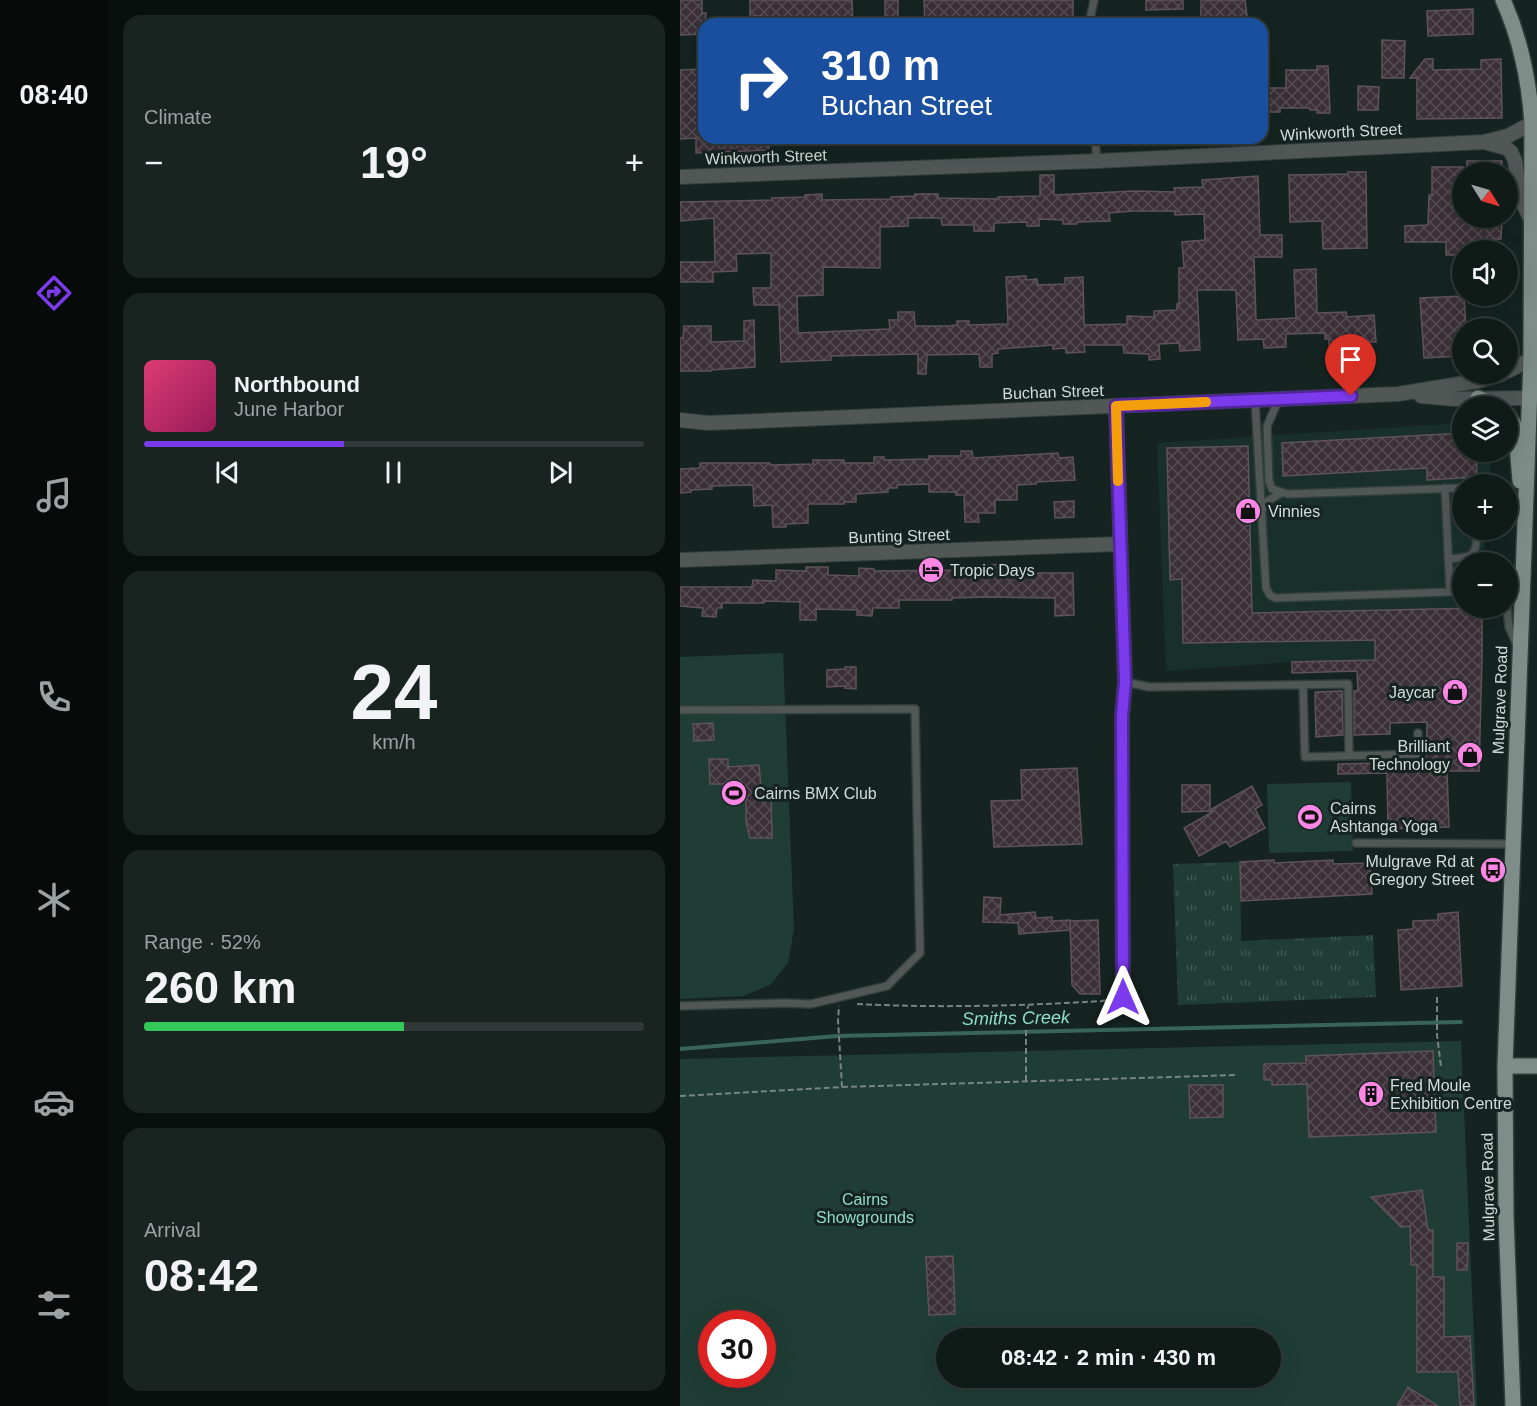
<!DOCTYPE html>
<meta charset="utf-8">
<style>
:root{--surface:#101b18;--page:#192421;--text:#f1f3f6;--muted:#9ca1a2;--line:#303937;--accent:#7c3aed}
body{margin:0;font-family:Helvetica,sans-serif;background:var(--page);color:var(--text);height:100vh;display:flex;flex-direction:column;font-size:22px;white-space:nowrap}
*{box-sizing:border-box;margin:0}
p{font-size:20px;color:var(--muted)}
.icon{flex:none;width:33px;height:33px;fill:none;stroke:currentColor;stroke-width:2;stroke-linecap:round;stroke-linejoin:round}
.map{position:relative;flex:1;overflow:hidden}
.details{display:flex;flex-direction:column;gap:15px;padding:15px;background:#090f0d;width:572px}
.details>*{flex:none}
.hud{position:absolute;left:18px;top:18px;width:570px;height:126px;border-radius:18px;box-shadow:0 6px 24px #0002,0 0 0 2px var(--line);background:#1a4fa0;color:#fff;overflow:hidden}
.needle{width:39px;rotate:127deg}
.tools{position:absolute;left:772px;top:162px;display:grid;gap:12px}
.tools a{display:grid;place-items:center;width:66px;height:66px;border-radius:50%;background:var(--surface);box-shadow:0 6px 24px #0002,0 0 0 2px var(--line);font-size:30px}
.speed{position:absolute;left:18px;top:1310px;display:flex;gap:12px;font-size:30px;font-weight:700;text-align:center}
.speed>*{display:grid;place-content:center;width:78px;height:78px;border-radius:50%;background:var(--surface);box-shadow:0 6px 24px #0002,0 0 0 2px var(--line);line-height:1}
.speed .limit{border:9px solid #d22;background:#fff;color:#111}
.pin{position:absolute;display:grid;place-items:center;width:51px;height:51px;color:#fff;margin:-62px -26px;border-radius:50% 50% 50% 0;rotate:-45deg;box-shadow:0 0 6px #0007}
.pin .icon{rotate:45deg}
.me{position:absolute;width:66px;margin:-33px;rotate:0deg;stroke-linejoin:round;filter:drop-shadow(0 0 4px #0008)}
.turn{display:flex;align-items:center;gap:21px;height:126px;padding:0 24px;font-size:27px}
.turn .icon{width:78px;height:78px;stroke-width:2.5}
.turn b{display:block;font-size:42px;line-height:51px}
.big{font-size:45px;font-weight:600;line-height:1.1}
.details .tile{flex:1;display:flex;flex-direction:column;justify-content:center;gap:9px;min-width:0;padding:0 21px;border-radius:18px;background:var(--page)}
.details .dial{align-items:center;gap:0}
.dial b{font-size:78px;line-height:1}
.song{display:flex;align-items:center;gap:18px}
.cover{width:72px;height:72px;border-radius:9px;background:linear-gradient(135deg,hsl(340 70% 55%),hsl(330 70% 35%))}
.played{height:6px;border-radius:3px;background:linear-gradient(90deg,var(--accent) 40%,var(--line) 40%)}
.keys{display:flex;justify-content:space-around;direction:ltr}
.heat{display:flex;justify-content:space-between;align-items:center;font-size:33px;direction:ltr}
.charge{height:9px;border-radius:4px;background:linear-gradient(90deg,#34c759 52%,var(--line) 0)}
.trip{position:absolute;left:256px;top:1328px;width:345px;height:60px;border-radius:30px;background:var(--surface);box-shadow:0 6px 24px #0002,0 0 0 2px var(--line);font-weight:600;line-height:60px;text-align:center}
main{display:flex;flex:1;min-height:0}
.menu{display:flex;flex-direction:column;width:108px;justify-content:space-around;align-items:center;background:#060b0a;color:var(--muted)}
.menu .icon{width:42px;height:42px}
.menu .current{color:var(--accent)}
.menu b{font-size:27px;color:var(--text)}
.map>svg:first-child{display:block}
.built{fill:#19302a}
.grass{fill:url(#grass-tufts)}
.park{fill:#1f3d35;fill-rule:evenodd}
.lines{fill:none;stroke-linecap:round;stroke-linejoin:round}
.stream{stroke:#396559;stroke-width:4}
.building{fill:url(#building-cross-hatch);stroke:#5f525c;stroke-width:1.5;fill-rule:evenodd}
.service-casing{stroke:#303e3a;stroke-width:10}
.minor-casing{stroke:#303e3a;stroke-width:16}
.primary-casing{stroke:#303e3a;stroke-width:18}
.path{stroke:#788480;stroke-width:2;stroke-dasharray:6 3;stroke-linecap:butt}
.service{stroke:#505755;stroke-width:7}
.minor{stroke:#505755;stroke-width:14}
.primary{stroke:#7e8d88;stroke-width:15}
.route-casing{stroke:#51269a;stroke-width:15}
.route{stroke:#7c3aed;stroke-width:10}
.slow{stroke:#f59e0b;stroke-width:10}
.labels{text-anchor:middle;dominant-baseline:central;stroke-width:6;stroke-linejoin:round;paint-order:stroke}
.street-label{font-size:16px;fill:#d3dcd9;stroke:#152420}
.poi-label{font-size:16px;fill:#d3dcd9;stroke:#152420;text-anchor:start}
.park-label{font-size:16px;fill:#90dec7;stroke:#152420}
.water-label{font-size:18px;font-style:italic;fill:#8fddc6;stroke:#152420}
</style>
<main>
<nav class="menu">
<b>08:40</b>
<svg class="icon current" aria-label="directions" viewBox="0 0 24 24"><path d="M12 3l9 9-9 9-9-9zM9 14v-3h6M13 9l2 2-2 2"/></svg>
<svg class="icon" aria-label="music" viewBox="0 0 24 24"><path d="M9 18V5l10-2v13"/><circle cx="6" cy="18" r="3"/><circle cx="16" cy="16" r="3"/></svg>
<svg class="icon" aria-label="phone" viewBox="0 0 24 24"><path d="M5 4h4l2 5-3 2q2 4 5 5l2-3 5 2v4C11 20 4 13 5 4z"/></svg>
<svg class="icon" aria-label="climate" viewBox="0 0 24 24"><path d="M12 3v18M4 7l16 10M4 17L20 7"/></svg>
<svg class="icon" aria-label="car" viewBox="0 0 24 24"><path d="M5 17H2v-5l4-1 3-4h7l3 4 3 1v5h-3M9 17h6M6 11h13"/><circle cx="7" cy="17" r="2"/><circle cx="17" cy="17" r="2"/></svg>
<svg class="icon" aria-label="filters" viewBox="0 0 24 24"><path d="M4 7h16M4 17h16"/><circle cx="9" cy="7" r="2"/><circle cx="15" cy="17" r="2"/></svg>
</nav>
<section class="details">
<div class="tile"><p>Climate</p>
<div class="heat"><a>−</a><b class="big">19°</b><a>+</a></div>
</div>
<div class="tile">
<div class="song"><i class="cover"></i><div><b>Northbound</b><p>June Harbor</p></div></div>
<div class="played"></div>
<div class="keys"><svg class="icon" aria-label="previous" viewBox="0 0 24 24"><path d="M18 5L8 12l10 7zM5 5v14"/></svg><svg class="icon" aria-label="pause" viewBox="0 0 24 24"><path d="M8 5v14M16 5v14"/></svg><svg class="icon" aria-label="next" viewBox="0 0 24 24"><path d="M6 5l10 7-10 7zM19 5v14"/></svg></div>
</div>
<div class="tile dial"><b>24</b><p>km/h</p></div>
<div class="tile"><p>Range · 52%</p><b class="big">260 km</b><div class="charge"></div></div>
<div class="tile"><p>Arrival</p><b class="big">08:42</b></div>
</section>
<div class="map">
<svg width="858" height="1406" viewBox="0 0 858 1406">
<defs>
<pattern id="grass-tufts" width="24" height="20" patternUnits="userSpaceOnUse" patternTransform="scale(1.5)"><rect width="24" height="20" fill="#1f3d35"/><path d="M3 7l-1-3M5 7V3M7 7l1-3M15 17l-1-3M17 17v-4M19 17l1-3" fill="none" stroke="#3f5852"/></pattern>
<pattern id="building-cross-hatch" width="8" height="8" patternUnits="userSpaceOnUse" patternTransform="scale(1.5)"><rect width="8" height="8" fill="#3b2f38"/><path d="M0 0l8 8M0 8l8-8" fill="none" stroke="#564d54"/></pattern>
</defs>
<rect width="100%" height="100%" fill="#152420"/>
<path class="built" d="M783 423V452H811L809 484H783V530H806L804 562H783V608H802V658L612 662 486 671 477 443Z"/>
<path class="grass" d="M560 862 561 941 693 935 696 997 498 1005 493 864Z"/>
<path class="park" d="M103 653 114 929 108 963 90 985 63 996 0 999V657Z
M671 782 673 851 589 853 587 784Z
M781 1041 797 1406H0V1059ZM32 1323H82V1374H32ZM267 1338H591V1377H267Z"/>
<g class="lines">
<path class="stream" d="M0 1049 157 1036 781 1022"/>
</g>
<path class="building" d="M0 0H22V13H26L24 34 0 35Z
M70 0H172L173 24H83V16H70Z
M205 0H218V22H205Z
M244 0H393V24H245Z
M466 0H503V9L466 10Z
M521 0H565L568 24H521Z
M793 9V34L748 36 747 11Z
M702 40 725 41 724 78H702Z
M745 59H753V70L801 69V60L821 59 822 118 737 119V78H730Z
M637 66H648L650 113H637V110H630V108H600V112H582V88H606V70H637Z
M24 69V138H89V150L16 153V138L0 139V70Z
M678 86 699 87 698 110H678Z
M787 161H822V172H787Z
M752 167H783V218H822L821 239H812V250H783V255H766V242H725V226L748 225 749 195H752Z
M668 172H686L687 248 643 249 642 221 610 222 609 175 668 174Z
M360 175H374V195L454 191 495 192 494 188 523 187 522 180 578 176 580 235H602V257H574L576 320 616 318 614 270 636 269 637 313 666 312 667 317 694 315 696 342 649 345V339H645V333L606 334V347L584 348 583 339 558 340 556 290H517L520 350 500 351 499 343 479 344 480 359 469 360V354L444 353 443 345H404L405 352 386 353V348L373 349V345L318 349V353L312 354V367H300L299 354 247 355 246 374H238V354L151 356V360L101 362 99 305H74L73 288H91V253L56 254 57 271 33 272V282H0V262H35L34 218 0 221V202L92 200V198L125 197V195L142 194V200L211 199V197L235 196V194H258V198L318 199V197L360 196ZM453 211H495V215L524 214 525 240 502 242 504 268H499V303L497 304V310L474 311V317L447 316V324L404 325 403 277 385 278V284L358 285 357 279 346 280V276L326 277 328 324 289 325V321H277V325L269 326H235L234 312H218V320H209L210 329 118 333 117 296 143 295V267L200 268V227L228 226V218H261L262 225H294V231H314V223L347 222V226H359V219L383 220V224H397V222L430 221 429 213Z
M784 296 786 328H783V356L744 358 740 298Z
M74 320 75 367 31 370V371H0V338H3L4 326H31V342L64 341V321Z
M783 433V452H796L797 477 747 480V468L603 476 602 443Z
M568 446 572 613 802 608V658L799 771H767L769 827 708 829 707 773 658 774V764L746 762 747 722 710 723V734L674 735V691L678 690 677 671 612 673V662L695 660V640L503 643 502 579 490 580 487 448Z
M281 451H292L293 458 378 453 379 458 393 457 395 480 356 482V484L337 485V500H315V513H298L299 522H285L284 495H276V492H249V484L217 485V488H208V492L176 494V502H164V504H128V523L106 524V527H93L92 505 74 506 73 485 32 486V489L11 490V492L0 493V469L20 468V463H90V465L133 464V460H164V463H194V457H204V460L249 459V456H281Z
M394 501V517L375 518 374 502Z
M323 564V573H393L394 615 375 616V598L307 597 272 598V600H219V608H193L192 616 177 615V610L136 609V620H120V602L84 601V603H42V608H37L36 617 22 616 23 608 0 606V587H72L73 580 96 581V570L126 571V567H148V575L179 576V568L194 569V571L285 570V566Z
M165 667H176V689L165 688V686L147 687V670L165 669Z
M662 691 663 735 636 737 635 692Z
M33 723 34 740 14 741 13 724Z
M29 759H48V767L79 765 81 788H91L92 838H70L66 822V792L50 793V784H30Z
M397 768 402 844 314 847 311 801 342 800 341 770Z
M502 785H530V810L572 786 582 805 575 809 585 828 550 847 546 841 519 856 504 828 534 811 502 812Z
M594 860V863L653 860V864L690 863 692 894 561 901 560 862Z
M304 897 321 898 320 915 355 912 356 918 372 917V921L390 920V930L339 934 338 923 303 922Z
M778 912 782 986 721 990 718 930 733 929V921L758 920V914Z
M418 920 420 994H400L392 985 390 921Z
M753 1051 756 1132 629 1137 627 1084 592 1085V1080H584V1064L626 1063V1056Z
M509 1085H543V1117L510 1118Z
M742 1190 748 1230H753V1277H764V1337L790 1336 794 1406H780L778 1372H737V1265H731L730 1226 721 1227 691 1197Z
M777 1243H788L787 1270H777Z
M273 1256 275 1314 249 1315 246 1257Z
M728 1387 734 1391 758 1406H717Z"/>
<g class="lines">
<g class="service-casing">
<path id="service" d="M409 24 414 0
M415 138 417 161
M599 399 587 426 589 481 592 489 608 494 783 488
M575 400 586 588 590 595 595 598 770 592 783 588
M765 488 770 592
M582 510 586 502 601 493
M768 559C795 557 796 557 797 530
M827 608 829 627 836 643
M445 682 469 687 668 684 669 755
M623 685 625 757 738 754V733
M0 710 235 709 240 953 207 986 131 1004 105 1003 0 1006
M676 843 832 844"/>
</g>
<g class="minor-casing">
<path id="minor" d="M804 142 826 148 831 152 835 161 840 197 851 220
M0 177 417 161 804 142 828 136 852 123
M828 371 851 359
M741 396 774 399 850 398 858 395
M436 406 445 682 442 716 443 997
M0 420 28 423 718 394 798 381 822 374
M0 560 439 544"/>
</g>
<g class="primary-casing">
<path id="primary" d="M823 0C841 40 849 80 852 123L851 359 825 1066 826 1216 833 1406
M798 398 815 406
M828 415 834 425 836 433 840 481
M825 1066H858"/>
</g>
<path class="path" d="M757 997V1035L761 1067
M177 1004C259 1008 340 1006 422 1001L432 999
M346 1081V1021L348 1006
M162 1087 557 1075
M0 1096 162 1087 158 1020 159 1006"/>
<use href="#service" class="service"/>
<use href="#minor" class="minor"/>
<use href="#primary" class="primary"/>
</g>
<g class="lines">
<g class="route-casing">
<path id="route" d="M443 997 442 716 445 682 436 406 671 396"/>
</g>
<use href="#route" class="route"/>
<path class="slow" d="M438 481 436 406 526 402"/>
</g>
<defs>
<g id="shop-disc" transform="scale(1.35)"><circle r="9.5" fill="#fc86e4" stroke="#152420"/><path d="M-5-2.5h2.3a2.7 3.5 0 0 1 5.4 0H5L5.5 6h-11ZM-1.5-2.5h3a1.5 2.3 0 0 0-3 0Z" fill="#111"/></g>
<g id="hotel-disc" transform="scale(1.35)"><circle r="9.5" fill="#fc86e4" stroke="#152420"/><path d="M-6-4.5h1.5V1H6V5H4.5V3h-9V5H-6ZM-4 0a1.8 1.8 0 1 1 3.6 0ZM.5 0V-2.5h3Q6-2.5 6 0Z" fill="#111"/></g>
<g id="stadium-disc" transform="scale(1.35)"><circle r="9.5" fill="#fc86e4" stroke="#152420"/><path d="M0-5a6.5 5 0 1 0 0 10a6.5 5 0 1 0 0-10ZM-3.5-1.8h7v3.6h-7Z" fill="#111"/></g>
<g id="bus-disc" transform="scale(1.35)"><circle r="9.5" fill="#fc86e4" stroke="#152420"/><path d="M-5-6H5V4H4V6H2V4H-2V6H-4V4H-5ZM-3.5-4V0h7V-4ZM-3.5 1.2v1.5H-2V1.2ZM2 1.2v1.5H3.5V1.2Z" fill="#111"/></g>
<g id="building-disc" transform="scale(1.35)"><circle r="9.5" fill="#fc86e4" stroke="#152420"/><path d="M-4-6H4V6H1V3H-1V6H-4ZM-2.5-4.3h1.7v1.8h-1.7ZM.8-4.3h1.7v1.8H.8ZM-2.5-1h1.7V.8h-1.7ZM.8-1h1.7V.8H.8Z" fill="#111"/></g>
</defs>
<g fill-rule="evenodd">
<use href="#shop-disc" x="568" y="511"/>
<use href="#hotel-disc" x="251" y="570"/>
<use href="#shop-disc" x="775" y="692"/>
<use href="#shop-disc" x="790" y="755"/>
<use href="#stadium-disc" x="54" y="793"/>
<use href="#stadium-disc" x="630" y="817"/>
<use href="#bus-disc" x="813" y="870"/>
<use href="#building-disc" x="691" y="1094"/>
</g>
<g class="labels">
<g class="street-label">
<text transform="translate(661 132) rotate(-3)">Winkworth Street</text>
<text transform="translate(86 157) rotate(-2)">Winkworth Street</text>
<text transform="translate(373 392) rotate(-2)">Buchan Street</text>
<text transform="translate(219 536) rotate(-2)">Bunting Street</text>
<text transform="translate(820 700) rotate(-88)">Mulgrave Road</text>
<text transform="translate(808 1187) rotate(-91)">Mulgrave Road</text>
</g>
<g class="poi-label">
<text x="588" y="511">Vinnies</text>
<text x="270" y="570">Tropic Days</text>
<text x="756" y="692" text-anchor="end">Jaycar</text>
<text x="770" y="746" text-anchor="end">Brilliant<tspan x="770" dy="18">Technology</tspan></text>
<text x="74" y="793">Cairns BMX Club</text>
<text x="650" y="808">Cairns<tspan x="650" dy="18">Ashtanga Yoga</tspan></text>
<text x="794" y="861" text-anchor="end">Mulgrave Rd at<tspan x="794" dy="18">Gregory Street</tspan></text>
<text x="710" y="1085">Fred Moule<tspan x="710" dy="18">Exhibition Centre</tspan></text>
</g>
<g class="park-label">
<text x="185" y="1199">Cairns<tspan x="185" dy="18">Showgrounds</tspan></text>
</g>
<g class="water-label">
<text transform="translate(336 1018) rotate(-1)">Smiths Creek</text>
</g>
</g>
</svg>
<div class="tools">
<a><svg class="needle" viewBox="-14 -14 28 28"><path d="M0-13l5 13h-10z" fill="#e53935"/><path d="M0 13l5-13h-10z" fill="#9ca1a2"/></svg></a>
<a><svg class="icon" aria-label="sound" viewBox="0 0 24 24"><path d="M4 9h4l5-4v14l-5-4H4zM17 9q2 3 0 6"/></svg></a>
<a><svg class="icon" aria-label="search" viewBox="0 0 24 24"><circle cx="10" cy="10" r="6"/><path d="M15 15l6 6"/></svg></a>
<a><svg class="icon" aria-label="layers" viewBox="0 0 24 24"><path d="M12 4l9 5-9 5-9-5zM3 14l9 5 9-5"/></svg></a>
<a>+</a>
<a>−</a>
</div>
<div class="speed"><div class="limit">30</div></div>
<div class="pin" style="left:671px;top:396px;background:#d93025"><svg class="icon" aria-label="arrive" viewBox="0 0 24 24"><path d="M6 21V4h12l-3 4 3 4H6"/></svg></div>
<svg class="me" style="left:443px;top:997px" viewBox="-20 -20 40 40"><path d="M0-17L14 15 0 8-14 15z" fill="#7c3aed" stroke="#fff" stroke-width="4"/></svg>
<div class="trip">08:42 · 2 min · 430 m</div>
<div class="hud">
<div class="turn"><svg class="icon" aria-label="right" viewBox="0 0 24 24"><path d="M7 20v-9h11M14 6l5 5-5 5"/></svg><div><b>310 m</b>Buchan Street</div></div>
</div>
</div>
</main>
